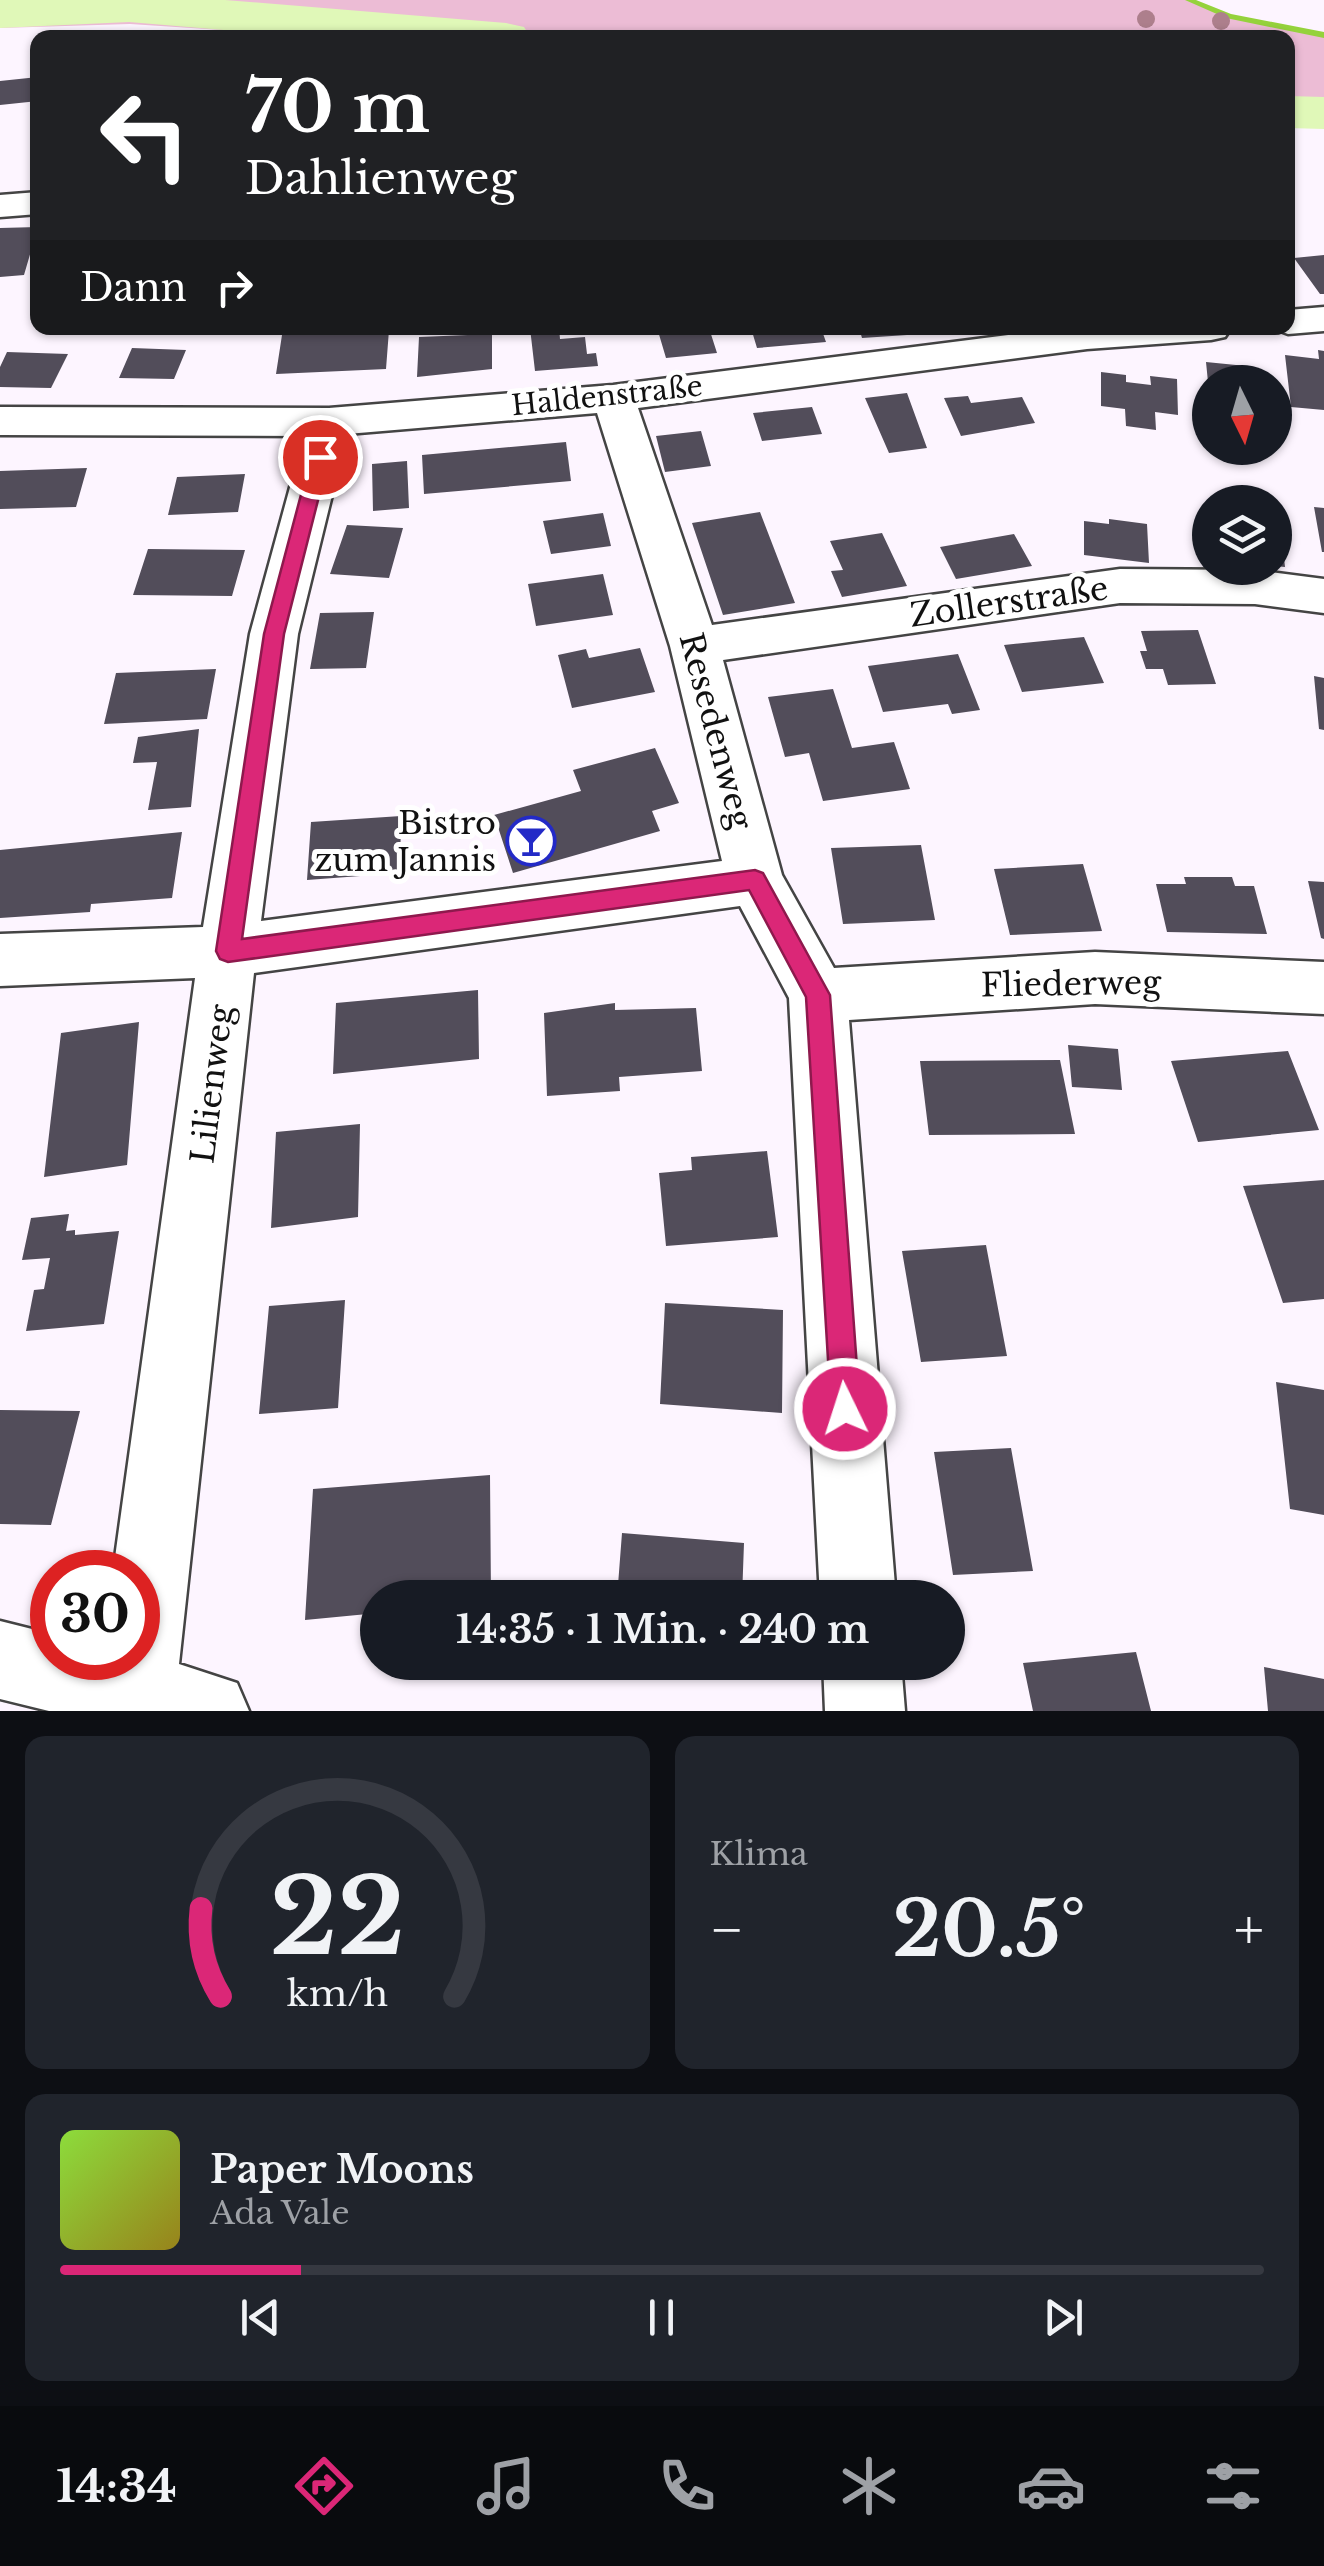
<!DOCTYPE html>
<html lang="de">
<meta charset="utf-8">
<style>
:root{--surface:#171b24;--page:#20242c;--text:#f1f3f6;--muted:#9ea1a6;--line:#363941;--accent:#db2777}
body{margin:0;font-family:"Libre Baskerville",serif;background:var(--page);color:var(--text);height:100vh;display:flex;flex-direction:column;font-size:38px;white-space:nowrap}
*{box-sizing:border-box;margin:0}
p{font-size:32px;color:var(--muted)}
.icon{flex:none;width:55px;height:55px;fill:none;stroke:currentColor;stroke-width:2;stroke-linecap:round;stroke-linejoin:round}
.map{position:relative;height:1711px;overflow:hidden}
.drawer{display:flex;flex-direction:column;gap:25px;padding:25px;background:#0d0f14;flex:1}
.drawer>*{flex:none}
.top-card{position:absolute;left:30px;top:30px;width:1265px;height:305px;border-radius:20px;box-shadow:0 2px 8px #0004;background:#202124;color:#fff;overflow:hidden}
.needle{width:65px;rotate:175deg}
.controls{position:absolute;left:1192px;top:365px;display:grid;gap:20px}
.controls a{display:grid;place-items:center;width:100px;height:100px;border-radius:50%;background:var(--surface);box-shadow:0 2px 8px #0004;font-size:50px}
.speed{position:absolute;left:30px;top:1550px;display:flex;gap:20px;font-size:50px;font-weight:700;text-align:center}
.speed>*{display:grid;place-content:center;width:130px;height:130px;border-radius:50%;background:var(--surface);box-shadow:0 2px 8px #0004;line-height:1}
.speed .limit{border:15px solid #d22;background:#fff;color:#111}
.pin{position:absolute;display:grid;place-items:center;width:85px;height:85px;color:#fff;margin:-42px;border:5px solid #fff;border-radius:50%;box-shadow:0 2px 10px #0007}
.me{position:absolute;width:110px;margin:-55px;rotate:356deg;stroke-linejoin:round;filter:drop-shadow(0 0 8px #0008)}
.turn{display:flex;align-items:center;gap:35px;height:210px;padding:0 50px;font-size:45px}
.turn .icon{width:130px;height:130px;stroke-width:2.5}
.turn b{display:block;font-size:70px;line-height:85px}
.then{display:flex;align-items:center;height:95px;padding:0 50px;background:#0003;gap:20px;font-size:38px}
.big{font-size:75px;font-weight:800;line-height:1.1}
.drawer .card{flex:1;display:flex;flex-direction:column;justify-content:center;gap:15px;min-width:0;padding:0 35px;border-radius:20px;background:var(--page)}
.drawer .dial{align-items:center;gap:0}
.dial svg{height:260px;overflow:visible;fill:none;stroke:var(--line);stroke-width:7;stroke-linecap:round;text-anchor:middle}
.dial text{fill:var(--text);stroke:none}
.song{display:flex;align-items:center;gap:30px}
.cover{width:120px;height:120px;border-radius:15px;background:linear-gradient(135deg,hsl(90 70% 55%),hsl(50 70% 35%))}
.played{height:10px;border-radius:5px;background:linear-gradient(90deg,var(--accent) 20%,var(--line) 20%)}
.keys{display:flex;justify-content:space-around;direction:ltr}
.heat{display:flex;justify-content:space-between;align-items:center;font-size:55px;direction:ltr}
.drawer .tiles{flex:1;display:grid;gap:25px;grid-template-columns:1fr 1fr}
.card:last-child{grid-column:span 2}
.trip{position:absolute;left:360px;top:1580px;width:605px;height:100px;border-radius:50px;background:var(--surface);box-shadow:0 2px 8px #0004;font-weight:800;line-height:100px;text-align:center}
.tabs{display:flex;height:160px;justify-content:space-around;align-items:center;background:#090b0e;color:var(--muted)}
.tabs .icon{width:70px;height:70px}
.tabs .selected{color:var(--accent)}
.tabs b{font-size:45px;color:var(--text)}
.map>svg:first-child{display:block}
.green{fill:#ecbcd5}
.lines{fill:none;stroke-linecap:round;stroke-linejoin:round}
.stream{fill:#95d23c;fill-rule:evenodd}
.river{fill:#e0f8b8;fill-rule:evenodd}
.building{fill:#524d5a}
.minor-casing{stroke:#444;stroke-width:5}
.minor{fill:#fff;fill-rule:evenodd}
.tree{fill:#ad7f8c}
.route{fill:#db2777;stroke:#8e194d;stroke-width:2.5}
.labels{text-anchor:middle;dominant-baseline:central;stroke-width:10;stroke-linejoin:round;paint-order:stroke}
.far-street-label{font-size:28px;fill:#111;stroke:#fff}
.street-label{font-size:32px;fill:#111;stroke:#fff}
.poi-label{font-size:32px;fill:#111;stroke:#fff;text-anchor:end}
</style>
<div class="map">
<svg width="1324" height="1711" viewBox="0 0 1324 1711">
<rect width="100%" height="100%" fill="#fdf5ff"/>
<path class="green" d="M0 0H1189L1229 16 1324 35V127L1288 125V38H347L130 24 0 28Z"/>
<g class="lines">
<path class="stream" d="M1185 0H1196L1231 14 1324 32V38L1226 18Z"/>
<path class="river" d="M0 0H225L506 23 524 27 531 38H317L129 22 0 28Z
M1288 96 1324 97V129L1288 128Z"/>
</g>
<path class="building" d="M38 77V101L0 105V81Z
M38 227 24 275 0 277V228Z
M1324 255V294H1320L1294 258Z
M530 328H559L560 339 585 337 587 354 596 353 598 366 535 371Z
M690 328H709L717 353 666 358 658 331Z
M751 328H821L826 342 757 348Z
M859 328H919L922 334 862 338Z
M389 330 386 369 276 374 282 335Z
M492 334V369L417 377 419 337Z
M132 348 186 350 174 379 119 378Z
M1318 350 1324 351V410L1291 407 1285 355 1319 359Z
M7 352 68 354 51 388 0 387V367Z
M1206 362 1256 367 1258 382H1208Z
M1101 372 1126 375V382L1151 385 1150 376 1177 379 1178 415 1155 412 1156 430 1126 426 1125 409 1101 406Z
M907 393 927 448 889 453 865 398Z
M968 396 971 403 1022 397 1035 423 961 436 944 398Z
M812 407 822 434 762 441 753 413Z
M701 431 711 466 665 472 656 436Z
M566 442 571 481 424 494 422 455Z
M407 461 409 508 373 511 372 464Z
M87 468 76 507 0 509V471Z
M245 474 238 512 168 515 177 477Z
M1314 507 1324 508V552H1322Z
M760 512 795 603 723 615 692 523Z
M603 513 611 546 551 554 543 521Z
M1109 519 1147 524 1149 563 1084 555V521L1109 524Z
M347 525 403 528 389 578 330 574Z
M1275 530 1281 531 1285 567 1275 566Z
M882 533 907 586 842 597 831 571 843 570 830 541Z
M1014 534 1032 566 956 579 940 547Z
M148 549 245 550 232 596 133 595Z
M603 574 613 615 536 626 528 584Z
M374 612 366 668 310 669 320 613Z
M1198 630 1216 684 1168 685 1163 669H1146L1140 651H1147L1141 631Z
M1084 637 1104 683 1022 692 1004 645Z
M640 648 655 692 572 708 558 655 586 649 589 658Z
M958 654 980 710 952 714 948 704 883 712 868 666Z
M216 669 207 719 104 724 116 673Z
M1314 676 1324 678V730L1319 729Z
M833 689 852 748 894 742 910 789 823 801 809 753 785 757 768 697Z
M199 729 191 807 148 810 157 762 133 763 138 737Z
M655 748 679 803 652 811 660 831 513 873 494 815 581 791 573 770Z
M401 816 400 873 307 880 311 822Z
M182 832 172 898 91 904 90 912 0 918V850Z
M921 845 935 920 843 924 831 848Z
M1083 864 1102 931 1010 935 994 869Z
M1184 877H1232L1235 886H1254L1267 934 1167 932 1156 884H1186Z
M1308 881 1324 882V939L1321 938Z
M478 990 479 1059 333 1074 336 1003Z
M615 1003V1010L696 1008 702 1071 619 1077 620 1091 547 1096 544 1013Z
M139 1022 127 1165 44 1177 61 1033Z
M1068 1045 1118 1049 1122 1090 1072 1087Z
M1288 1051 1319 1130 1198 1142 1171 1061Z
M1060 1060 1075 1134 929 1135 920 1061Z
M360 1124 358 1217 271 1228 276 1132Z
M767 1151 778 1237 666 1246 659 1173 692 1170 691 1157Z
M1324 1180V1299L1283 1303 1243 1186Z
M69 1214 66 1231 75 1230V1235L119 1231 104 1324 26 1331 34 1290 44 1289 50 1258 22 1260 31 1218Z
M986 1245 1007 1356 921 1362 902 1251Z
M345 1300 338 1408 259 1414 269 1306Z
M665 1303 783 1310 782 1413 660 1404Z
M1276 1382 1324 1390V1515L1290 1509Z
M0 1410 80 1411 51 1525 0 1524Z
M1011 1448 1033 1571 953 1575 934 1452Z
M490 1475 491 1598H378V1613L305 1620 313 1489Z
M622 1533 744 1543 742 1598H617Z
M1136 1652 1151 1711H1033L1023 1663Z
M1264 1667 1324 1679V1711H1268Z"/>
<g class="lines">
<g class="minor-casing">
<path id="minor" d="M38 192V214L0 217V195Z
M1324 307V331L1288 334 1272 328H1288V310Z
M1064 328H1231L1225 337 1211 340 1087 349 638 408 712 625 1120 569 1255 570 1324 579V613L1255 604 1120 603 723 660 782 875 834 968 1095 952 1324 962V1014L1095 1004 849 1020 896 1598H820L789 998 740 906 254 973 179 1664 237 1683 249 1711H49L0 1699V1621L52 1634V1658H138V1572H113L195 978 0 986V934L203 927 250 634 304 436 0 435V407L329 408 613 385ZM597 413 670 646 722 861 261 921 298 634 347 434Z
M823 1662H901L905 1711H825Z"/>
</g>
<use href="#minor" class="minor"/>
</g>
<g class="tree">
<circle cx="1146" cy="19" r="9"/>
<circle cx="1221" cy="21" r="9"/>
</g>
<path class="route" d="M320 451 329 457 284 634 242 939 755 870 763 873 830 995 860 1409 856 1420 845 1424 835 1420 831 1409 806 997 749 890 228 962 220 959 216 951 264 634 311 457Z"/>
<defs>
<g id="bar-ring" transform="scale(2.5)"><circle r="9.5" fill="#fff" stroke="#232ac7" stroke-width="1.5"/><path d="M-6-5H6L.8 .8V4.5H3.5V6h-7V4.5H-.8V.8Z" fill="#232ac7"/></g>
</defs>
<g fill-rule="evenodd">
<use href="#bar-ring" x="531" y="841"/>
</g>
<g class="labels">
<g class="far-street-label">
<text transform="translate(607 396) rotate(-6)">Haldenstraße</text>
</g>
<g class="street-label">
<text transform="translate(1009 602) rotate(-8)">Zollerstraße</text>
<text transform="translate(716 731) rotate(75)">Resedenweg</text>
<text transform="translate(1071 984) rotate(-1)">Fliederweg</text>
<text transform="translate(212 1084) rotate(-83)">Lilienweg</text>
</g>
<g class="poi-label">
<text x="496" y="823">Bistro<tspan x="496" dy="37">zum Jannis</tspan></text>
</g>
</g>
</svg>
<div class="controls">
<a><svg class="needle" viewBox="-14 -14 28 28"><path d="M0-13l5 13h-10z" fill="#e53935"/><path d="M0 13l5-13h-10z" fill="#9ea1a6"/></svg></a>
<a><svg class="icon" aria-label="layers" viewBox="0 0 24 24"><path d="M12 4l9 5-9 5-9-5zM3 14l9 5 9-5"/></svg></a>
</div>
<div class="speed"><div class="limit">30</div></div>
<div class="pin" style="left:320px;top:457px;background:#d93025"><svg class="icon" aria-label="arrive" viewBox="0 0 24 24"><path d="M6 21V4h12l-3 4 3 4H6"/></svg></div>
<svg class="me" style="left:845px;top:1409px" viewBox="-20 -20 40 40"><circle r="17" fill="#db2777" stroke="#fff" stroke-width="3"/><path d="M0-11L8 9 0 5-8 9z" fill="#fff"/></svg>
<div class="trip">14:35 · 1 Min. · 240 m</div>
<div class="top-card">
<div class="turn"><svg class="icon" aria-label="left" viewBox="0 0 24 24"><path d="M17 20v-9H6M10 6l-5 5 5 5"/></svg><div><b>70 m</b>Dahlienweg</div></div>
<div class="then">Dann<svg class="icon" aria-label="right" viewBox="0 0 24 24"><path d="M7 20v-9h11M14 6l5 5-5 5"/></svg></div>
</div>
</div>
<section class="drawer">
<div class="tiles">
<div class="card dial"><svg viewBox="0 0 100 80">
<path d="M14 69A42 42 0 1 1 86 69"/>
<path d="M14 69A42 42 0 0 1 8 42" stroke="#db2777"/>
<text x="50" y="56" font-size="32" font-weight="700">22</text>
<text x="50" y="72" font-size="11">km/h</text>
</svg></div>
<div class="card"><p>Klima</p>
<div class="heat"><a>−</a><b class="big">20.5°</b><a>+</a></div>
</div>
<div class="card">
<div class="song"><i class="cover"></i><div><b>Paper Moons</b><p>Ada Vale</p></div></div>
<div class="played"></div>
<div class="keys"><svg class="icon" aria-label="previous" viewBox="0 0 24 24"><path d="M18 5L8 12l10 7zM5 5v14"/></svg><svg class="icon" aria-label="pause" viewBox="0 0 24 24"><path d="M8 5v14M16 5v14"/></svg><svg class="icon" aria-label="next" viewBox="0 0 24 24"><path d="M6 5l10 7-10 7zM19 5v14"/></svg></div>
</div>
</div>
</section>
<nav class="tabs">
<b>14:34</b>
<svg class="icon selected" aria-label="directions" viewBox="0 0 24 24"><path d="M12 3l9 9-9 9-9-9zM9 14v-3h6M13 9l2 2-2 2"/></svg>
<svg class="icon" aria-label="music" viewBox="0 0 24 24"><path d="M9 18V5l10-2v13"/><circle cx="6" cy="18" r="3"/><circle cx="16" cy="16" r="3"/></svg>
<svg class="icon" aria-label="phone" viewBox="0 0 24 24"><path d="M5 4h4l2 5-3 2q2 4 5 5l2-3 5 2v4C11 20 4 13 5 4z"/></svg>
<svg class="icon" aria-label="climate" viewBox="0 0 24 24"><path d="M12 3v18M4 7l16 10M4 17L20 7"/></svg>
<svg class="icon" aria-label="car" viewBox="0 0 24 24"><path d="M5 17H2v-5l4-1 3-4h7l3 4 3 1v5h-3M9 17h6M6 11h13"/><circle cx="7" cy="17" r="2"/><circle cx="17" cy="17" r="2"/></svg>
<svg class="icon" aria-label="filters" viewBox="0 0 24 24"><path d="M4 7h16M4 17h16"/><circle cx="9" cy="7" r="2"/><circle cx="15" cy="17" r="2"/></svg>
</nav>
